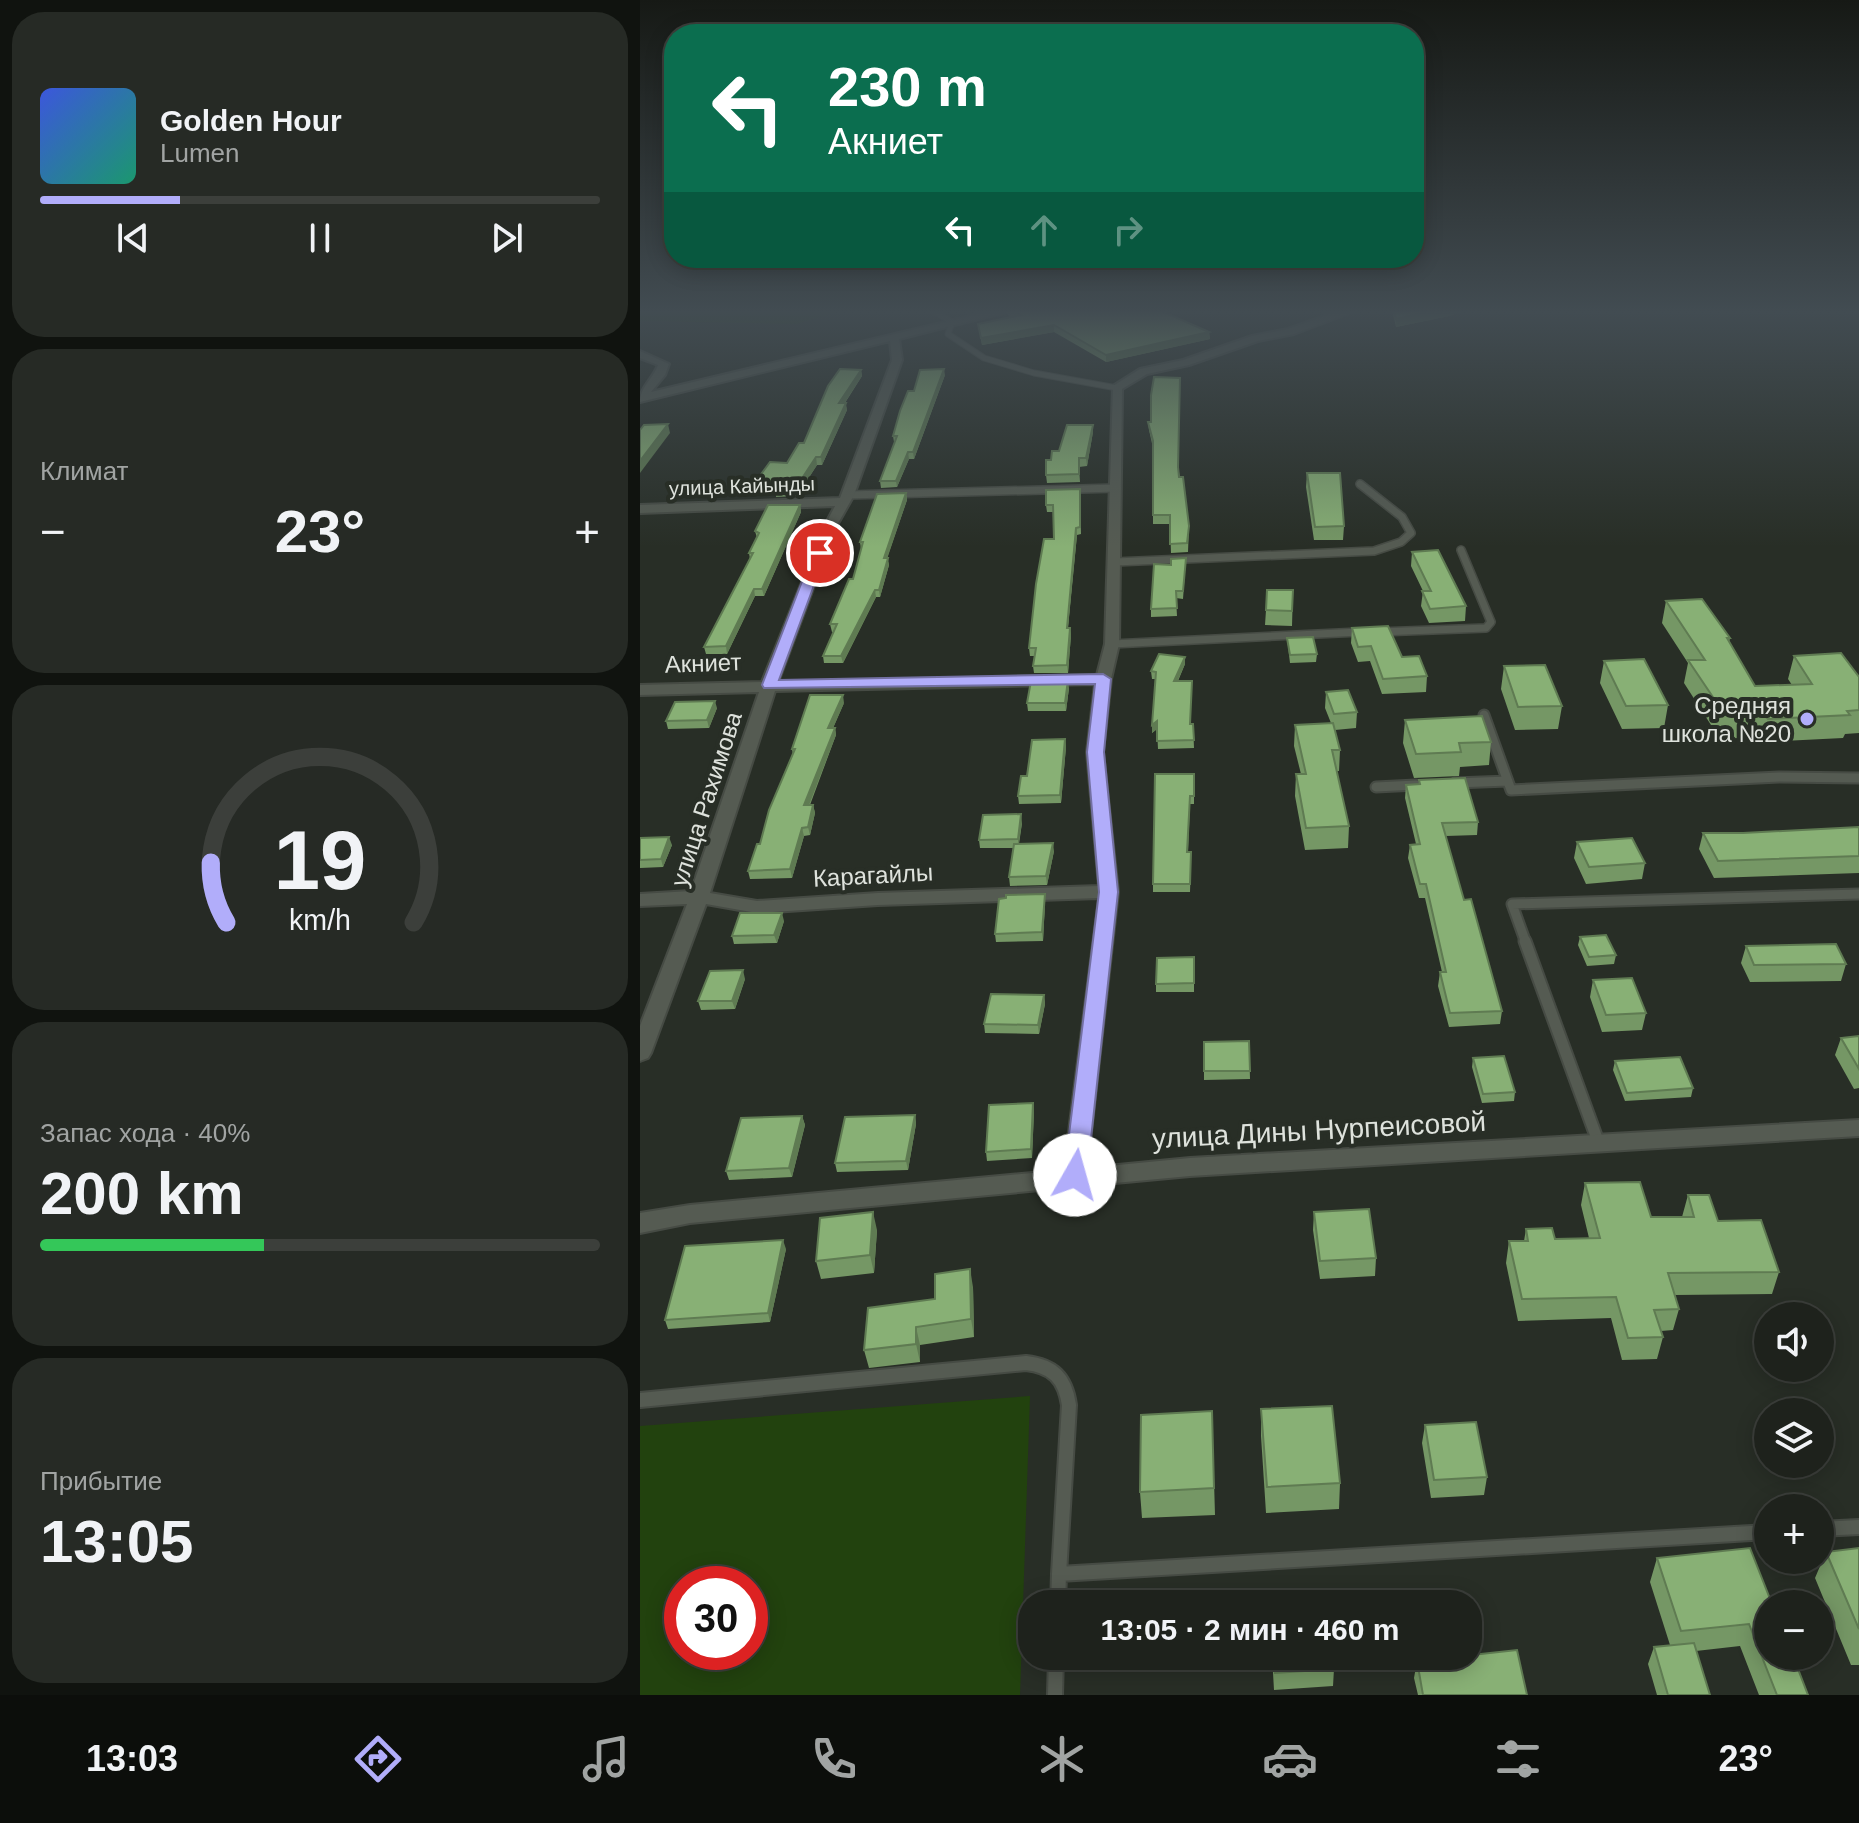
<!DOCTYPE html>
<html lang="ru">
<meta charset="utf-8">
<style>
:root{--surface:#1e221c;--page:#262a25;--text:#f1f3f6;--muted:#a1a4a3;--line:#3c3f3b;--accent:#b1adfa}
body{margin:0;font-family:Arial,sans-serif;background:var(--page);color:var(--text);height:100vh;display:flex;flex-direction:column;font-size:30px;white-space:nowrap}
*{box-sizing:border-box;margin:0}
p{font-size:26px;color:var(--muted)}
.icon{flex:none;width:44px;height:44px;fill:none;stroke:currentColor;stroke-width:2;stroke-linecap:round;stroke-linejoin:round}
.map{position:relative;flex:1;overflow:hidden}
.drawer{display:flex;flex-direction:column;gap:12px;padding:12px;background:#10130f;width:640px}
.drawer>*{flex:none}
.hud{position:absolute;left:24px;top:24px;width:760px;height:244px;border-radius:32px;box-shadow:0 4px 20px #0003,0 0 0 2px var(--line);background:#0b6e4f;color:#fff;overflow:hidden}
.controls{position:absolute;left:1114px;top:1302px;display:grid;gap:16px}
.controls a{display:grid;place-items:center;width:80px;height:80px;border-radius:50%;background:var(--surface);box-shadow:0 4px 20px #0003,0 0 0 2px var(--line);font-size:40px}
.speed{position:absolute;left:24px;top:1566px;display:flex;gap:16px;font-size:40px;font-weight:700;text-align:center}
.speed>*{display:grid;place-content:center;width:104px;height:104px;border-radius:50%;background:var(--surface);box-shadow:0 4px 20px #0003,0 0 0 2px var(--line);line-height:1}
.speed .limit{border:12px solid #d22;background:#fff;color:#111}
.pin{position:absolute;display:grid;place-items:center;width:68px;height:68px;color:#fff;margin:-34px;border:4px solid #fff;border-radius:50%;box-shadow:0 2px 8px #0007}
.me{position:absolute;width:88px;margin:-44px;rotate:7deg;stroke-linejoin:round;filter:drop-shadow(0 0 6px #0008)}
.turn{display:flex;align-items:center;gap:28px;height:168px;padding:0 32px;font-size:36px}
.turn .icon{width:104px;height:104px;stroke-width:2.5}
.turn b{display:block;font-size:56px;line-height:68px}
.lanes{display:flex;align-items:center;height:76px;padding:0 32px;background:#0003;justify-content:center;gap:40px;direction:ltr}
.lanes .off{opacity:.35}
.big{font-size:60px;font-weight:600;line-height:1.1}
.drawer .widget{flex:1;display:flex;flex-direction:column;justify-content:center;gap:12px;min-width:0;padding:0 28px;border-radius:32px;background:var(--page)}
.drawer .dial{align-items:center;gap:0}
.dial svg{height:208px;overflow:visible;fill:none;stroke:var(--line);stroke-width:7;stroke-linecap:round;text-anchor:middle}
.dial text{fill:var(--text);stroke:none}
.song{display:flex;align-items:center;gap:24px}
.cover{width:96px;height:96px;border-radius:12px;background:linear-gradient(135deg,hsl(230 70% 55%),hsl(160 70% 35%))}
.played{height:8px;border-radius:4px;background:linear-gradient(90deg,var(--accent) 25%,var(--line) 25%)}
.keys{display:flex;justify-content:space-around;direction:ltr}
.heat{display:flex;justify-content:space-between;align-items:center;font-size:44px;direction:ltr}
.charge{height:12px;border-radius:6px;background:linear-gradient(90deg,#34c759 40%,var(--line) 0)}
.trip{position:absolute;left:378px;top:1590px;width:464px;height:80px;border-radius:32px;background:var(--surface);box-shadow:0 4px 20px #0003,0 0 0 2px var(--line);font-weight:600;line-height:80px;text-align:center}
.menu{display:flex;height:128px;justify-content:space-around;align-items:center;background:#0c0e0b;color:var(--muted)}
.menu .icon{width:56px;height:56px}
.menu .active{color:var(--accent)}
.menu b{font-size:36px;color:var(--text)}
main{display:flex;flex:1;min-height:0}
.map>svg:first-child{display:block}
.green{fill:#22420e;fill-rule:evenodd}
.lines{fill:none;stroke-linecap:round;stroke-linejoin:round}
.lane-far4-casing{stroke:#464b44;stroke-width:7}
.lane-far3-casing{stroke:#464b44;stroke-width:10}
.lane-far2-casing{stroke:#464b44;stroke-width:13}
.lane-far1-casing{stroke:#464b44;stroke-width:15}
.lane-casing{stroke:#464b44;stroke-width:18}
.street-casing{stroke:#464b44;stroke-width:4}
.lane-far4{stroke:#555b52;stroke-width:5}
.lane-far3{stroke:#555b52;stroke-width:7}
.lane-far2{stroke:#555b52;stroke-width:9}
.lane-far1{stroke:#555b52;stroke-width:11}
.lane{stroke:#555b52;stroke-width:14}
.street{fill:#555b52;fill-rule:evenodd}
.wall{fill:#759765}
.shaded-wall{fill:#5f7b52}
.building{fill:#88b075;stroke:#5f7b52;stroke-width:2}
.route{fill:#b1adfa;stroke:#7370a2;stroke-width:2}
.poi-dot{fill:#b1adfa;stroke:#282e26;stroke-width:3}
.labels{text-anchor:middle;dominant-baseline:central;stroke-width:8;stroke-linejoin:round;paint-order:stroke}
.far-street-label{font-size:20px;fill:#dee2dc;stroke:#282e26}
.street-label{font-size:24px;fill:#dee2dc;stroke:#282e26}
.poi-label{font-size:24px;fill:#dee2dc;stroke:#282e26;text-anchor:end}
.near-street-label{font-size:28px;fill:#dee2dc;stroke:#282e26}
</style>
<main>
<section class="drawer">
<div class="widget">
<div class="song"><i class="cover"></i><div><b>Golden Hour</b><p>Lumen</p></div></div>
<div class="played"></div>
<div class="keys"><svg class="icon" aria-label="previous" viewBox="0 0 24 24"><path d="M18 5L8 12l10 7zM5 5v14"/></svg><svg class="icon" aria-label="pause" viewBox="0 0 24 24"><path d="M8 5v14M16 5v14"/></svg><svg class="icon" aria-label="next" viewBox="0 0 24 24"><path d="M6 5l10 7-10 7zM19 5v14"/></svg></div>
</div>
<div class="widget"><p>Климат</p>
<div class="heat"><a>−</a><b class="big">23°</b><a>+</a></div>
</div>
<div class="widget dial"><svg viewBox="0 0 100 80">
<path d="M14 69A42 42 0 1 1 86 69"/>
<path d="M14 69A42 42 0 0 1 8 46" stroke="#b1adfa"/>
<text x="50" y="56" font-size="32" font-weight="700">19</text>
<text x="50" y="72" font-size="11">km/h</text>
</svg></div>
<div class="widget"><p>Запас хода · 40%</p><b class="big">200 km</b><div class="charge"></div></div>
<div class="widget"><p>Прибытие</p><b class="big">13:05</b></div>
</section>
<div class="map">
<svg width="1219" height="1695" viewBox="0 0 1219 1695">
<rect width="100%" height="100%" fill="#282e26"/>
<path class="green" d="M0 310H203L157 324 0 321Z
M390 1396 380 1695H0V1426ZM42 1584H110V1652H42Z"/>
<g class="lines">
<g class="lane-far4-casing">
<path id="lane-far4" d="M292 310 312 322 308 334 344 358 394 373 477 388"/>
</g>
<g class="lane-far3-casing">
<path id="lane-far3" d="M208 495 477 488
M475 562 734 551 761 542 771 533 762 517 720 484
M739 632 846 628 851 622 821 550
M472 644 720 632"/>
</g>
<g class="lane-far2-casing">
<path id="lane-far2" d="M844 715 871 790 1139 777 1219 778
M815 783 868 781
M736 787 776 785
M886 943 872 904 1219 894"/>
</g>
<g class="lane-far1-casing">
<path id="lane-far1" d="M885 941 959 1144"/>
</g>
<g class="lane-casing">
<path id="lane" d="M0 1400 386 1363C413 1366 425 1378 429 1405L419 1574 1128 1532
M1180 1529 1219 1527
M418 1604 419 1574
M415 1695 416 1656"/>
</g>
<g class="street-casing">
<path id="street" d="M356 310H374L259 339 262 360 214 495 196 527 138 682 457 675 465 644 473 386 500 369 543 360 612 336 648 329 702 310H717L654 334 618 341 549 365 507 374 482 389 479 644 471 679 463 752 478 892 447 1168 550 1158 1219 1120V1136L550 1176 50 1223 0 1233V1213L50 1205 424 1170 459 898 238 905 117 913 66 904 11 1053 8 1058 0 1061V1026L47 904 0 906V894L51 891 119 692 0 695V685L122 682 184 527 195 506 0 513V505L200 498 252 360 250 341 0 402C0 387 13 379 18 365L0 358V351L29 364 25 375 11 392ZM455 684 447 752 459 886 238 893 117 901 70 893 135 691Z"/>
</g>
<use href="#lane-far4" class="lane-far4"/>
<use href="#lane-far3" class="lane-far3"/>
<use href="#lane-far2" class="lane-far2"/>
<use href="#lane-far1" class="lane-far1"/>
<use href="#lane" class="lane"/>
<use href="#street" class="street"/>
</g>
<path class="wall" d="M367 310H519L569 332 570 339 466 362 414 332 342 345 338 324 372 317 368 315Z
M752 310H827L809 316 756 327Z
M221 370 222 376 205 403 207 410 182 465H177L157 496 136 497V488H117L116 481 147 463 164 443Z
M305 375 274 459H269L257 487 241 488 240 481 255 442H254L253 436 274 391Z
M508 422 539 472 549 526 548 552 531 553 530 524H513V448L509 430Z
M453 425V432L447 466 439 467 440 482 407 483 406 475 411 460 419 451Z
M667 473 704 526 703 540H674L666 487Z
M440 489 441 534 437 535 428 628H430L431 635 428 673H394L393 666 395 656H390L389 648 414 539 413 512H407L406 505Z
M266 493 267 500 247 558 249 565 240 597H236L203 663H184L183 656 194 632H192L190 624 213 579 221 549 220 542Z
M160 505 161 512 124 596H115L87 654H66L64 647 110 559 109 553 117 538 115 531Z
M772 552 826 606 825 621 789 623 781 606 783 591 771 566Z
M546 558 543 599 536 598 537 616 511 617V609L531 565Z
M653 590 652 626 625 625 626 610Z
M1026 601 1090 638 1089 642 1115 686 1152 685 1148 679 1154 656 1219 677V733L1205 734 1203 738 1122 742 1117 737 1080 739 1044 683 1048 663 1022 623Z
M712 628 762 657 787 676 786 692 742 694 730 661 718 662 711 643Z
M647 638 677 654 676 662 650 663Z
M964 661 1028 705 1024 728 982 729 960 683Z
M545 664 538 681 551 724H553L554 748 518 749 517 729 512 733 516 679H512L511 671Z
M864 666 922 706 918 729 875 730 861 689Z
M429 688 426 711H388L387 703Z
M686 692 717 712 716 728 695 730 700 750 699 771H697L709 826 708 848 665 850 655 796 656 774H661L654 746 655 725 691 723 685 708Z
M204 703 193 728H195L196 735 170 805H173L175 813 170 835 164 836 152 878 110 879 108 871 120 844 153 755 152 749Z
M77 708 69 728 28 729 26 721Z
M765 720 851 742 849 765 820 767 819 776 774 778 763 743Z
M425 739 426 747 421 803 379 804 378 796 387 776Z
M554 774V804H550L548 852 551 861 550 892H513V884Z
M779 780 838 822 837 835 806 836 824 900 862 1011 860 1024 809 1027 798 986 800 972H802L785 898H779L768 858 770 845 776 844 765 798 766 785 779 784Z
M382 823 379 844 414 851 407 885 370 886 369 877 374 848H340L339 840Z
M1219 827V873L1074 878 1059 849 1063 833H1103Z
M0 838 32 845 23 867 0 868Z
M937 842 1005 863 1002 879 946 884 934 858Z
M366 898 405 903 403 941 356 942 355 934Z
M144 921 137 943 94 944 92 936Z
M940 937 976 955 974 964 947 966 938 945Z
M1106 946 1206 964 1201 981 1110 982 1101 963Z
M554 957V992H516V984Z
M105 979 95 1009 61 1010 58 1001Z
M953 980 1006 1013 1002 1030 962 1032 950 997Z
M404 995 405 1004 399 1034 345 1033 344 1024Z
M1219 1036V1088L1214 1089 1195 1055 1201 1038Z
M609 1041 610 1079 564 1080V1042Z
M833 1058 875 1092 874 1101 842 1103 832 1067Z
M975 1061 1053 1088 1051 1097 985 1101 973 1070Z
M393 1103 394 1111 392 1158 347 1161 346 1152Z
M275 1115 276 1124 268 1170 197 1172 195 1163Z
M162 1116 165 1125 152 1177 89 1180 86 1171Z
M945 1183 1011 1217H1042L1048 1195 1139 1272 1132 1294 1035 1295 1039 1309 1033 1330 1021 1331 1023 1337 1017 1359 982 1360 971 1318 878 1321 866 1263 869 1241H884L886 1229 915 1239 949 1238 941 1205Z
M674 1212 736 1258 735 1276 680 1279 673 1230Z
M237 1230 234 1273 181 1279 176 1261Z
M146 1249 130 1322 28 1329 25 1320Z
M333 1287 334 1337 280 1345V1362L229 1368 224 1350 295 1299Z
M621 1409 700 1483 699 1509 626 1513 621 1436Z
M572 1411 575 1515 502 1518 500 1492Z
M785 1425 847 1477 844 1495 791 1498 782 1443Z
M1110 1548 1168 1695H1119L1100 1646 1056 1651 1070 1695H1017L1008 1664 1014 1647 1030 1645 1010 1582 1017 1558Z
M1219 1548V1665H1211L1175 1578 1186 1552Z
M632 1656H693L694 1669 693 1686 634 1690Z
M777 1661 887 1695H778L774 1678Z"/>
<path class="shaded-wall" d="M796 310H827L809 316 756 327V319Z
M414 325V332L342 345 341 338Z
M569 332 570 339 466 362V355Z
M304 369 305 375 274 459 273 452Z
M221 370 222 376 200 410 199 403Z
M206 403 207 410 182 465 181 457Z
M28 424 30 433 0 473V461Z
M453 425V432L447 466 446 458Z
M268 452 269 459 257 487 256 481Z
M176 457 177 465 157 496 155 489Z
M266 493 267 500 245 565 244 558Z
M160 505 161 512 124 596 122 589Z
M436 528 437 535 427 635V628Z
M248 558 249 565 240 597 239 590Z
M114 589 115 596 87 654 86 646Z
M235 590 236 597 203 663 201 656Z
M430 628 431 635 428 673 427 665Z
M545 657V664L534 689V681Z
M428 680 429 688 426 711 425 703Z
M203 695 204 703 190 735 188 728Z
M75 701 77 708 69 728 67 720Z
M517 721V729L512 733V725Z
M195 728 196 735 166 813 164 805Z
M425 739 426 747 421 803 420 795Z
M173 805 175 813 170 835 168 827Z
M381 814 382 823 378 847V839Z
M162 828 164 836 152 878 150 869Z
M29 837 32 845 23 867 21 859Z
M413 843 414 851 407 885 406 876Z
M405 894V903L403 941 402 932Z
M142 913 144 921 137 943 134 935Z
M103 970 105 979 95 1009 92 1001Z
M404 995 405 1004 399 1034 398 1025Z
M393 1103 394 1111 392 1158 391 1149Z
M275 1115 276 1124 268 1170 266 1161Z
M162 1116 165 1125 152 1177 149 1168Z
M233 1212 237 1230 234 1273 230 1255Z
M143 1240 146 1249 130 1322 128 1313Z
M330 1269 333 1287 334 1337 331 1319Z
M276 1327 280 1345V1362L276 1344Z"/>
<path class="building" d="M372 310H519L569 332 466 355 414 325 341 338 338 324 381 315Z
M754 310H796L756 319Z
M200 369 221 370 199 403H206L181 457H176L155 489 135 490 140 481H116L130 462 147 463 159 443H164L188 386Z
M304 369 273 452H268L256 481H240L257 436H253L260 411 268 391H274L280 370Z
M514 377 540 378 538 467 539 477H543L549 526 547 543 530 544V515H513V441L508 422H511V395Z
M28 424 0 461V430L4 425Z
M427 425H453L446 458H439V474L406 475V460H411L412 451H419Z
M667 473H700L704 526 675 527Z
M440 489V527L436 528 427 628H430L427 665 393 666 396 648H389L396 584 404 539H414L413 505H406V490Z
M266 493 244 558H248L239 590H235L201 656H183L197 624H190L209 579H213L223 542H220L237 494Z
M128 505H160L122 589H114L86 646 64 647 113 553H109L119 533 115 531Z
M798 550 826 606 790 609 782 591H791L772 552Z
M546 558 543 591H536L537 608 511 609 514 564 531 565V559Z
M627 590H653L652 611 626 610Z
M1062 599 1090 638H1087L1115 686 1172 684 1154 656 1201 653 1219 677V710L1207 711 1210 715 1128 719 1122 713 1085 715 1048 660H1065L1026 601Z
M748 626 762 657 779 656 787 676 743 679 731 646 718 647 712 628Z
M673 637 677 654 650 655 647 638Z
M519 654 545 657 534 681H552L550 724H553L554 740 517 741V721L512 725 516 672 511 671Z
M1004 659 1028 705 986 706 964 661Z
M905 665 922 706 878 707 864 666Z
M428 680 425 703H387L391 681Z
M708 690 717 712 694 714 686 692Z
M170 695H203L188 728H195L164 805H173L168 827 162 828 150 869 108 871 117 844H120L129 810 155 749H152Z
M75 701 67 720 26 721 35 702Z
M842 716 851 742 819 743 821 752 776 754 765 720Z
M693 723 700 750H692L709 826 666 828 656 774H666L655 725Z
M425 739 420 795 378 796 381 776H387L392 740Z
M515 774H554V796H550L547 852H551L550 884H513Z
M825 778 838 822 802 823 824 900 831 899 862 1011 810 1013 800 972H806L786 884H780L770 845 780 844 766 785 780 784 779 780Z
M381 814 378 839 339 840 343 815Z
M1219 827V856L1078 861 1063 833H1103Z
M29 837 21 859 0 860V838Z
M992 838 1005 863 949 867 937 842Z
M413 843 406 876 369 877 374 844Z
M405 894 402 932 355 934 359 899 366 898V895Z
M100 913H142L134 935 92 936Z
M966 935 976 955 949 957 940 937Z
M1196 944 1206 964 1114 965 1106 946Z
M554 957V983L516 984 517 958Z
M103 970 92 1001H58L70 971Z
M992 978 1006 1013 966 1015 953 980Z
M351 994 404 995 398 1025 344 1024Z
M1219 1036V1069L1201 1038Z
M609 1041 610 1071H564V1042Z
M864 1056 875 1092 843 1094 833 1058Z
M1040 1057 1053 1088 987 1093 975 1061Z
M393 1103 391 1149 346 1152 349 1105Z
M275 1115 266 1161 195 1163 205 1117Z
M162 1116 149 1168 86 1171 101 1118Z
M1000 1182 1011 1217H1054L1048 1195H1069L1078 1221 1121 1220 1139 1272 1028 1273 1039 1309 1014 1310 1023 1337 988 1338 976 1297 882 1299 869 1241H888L886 1229 912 1228 915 1239 960 1238 945 1183Z
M729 1209 736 1258 680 1261 674 1212Z
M233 1212 230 1255 176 1261 180 1218Z
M143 1240 128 1313 25 1320 45 1246Z
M330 1269 331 1319 276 1327V1344L224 1350 228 1308 295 1299V1274Z
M692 1406 700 1483 627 1487 621 1409Z
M572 1411 574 1488 500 1492 501 1415Z
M836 1422 847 1477 794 1480 785 1425Z
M1110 1548 1132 1604H1128V1656H1153L1168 1695H1137L1109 1624 1041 1631 1017 1558Z
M1219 1548V1629L1186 1552Z
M687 1602 688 1604H656Z
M1054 1643 1070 1695H1028L1014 1647Z
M877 1650 887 1695H783L777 1661Z
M634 1656H693L694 1669 635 1673Z"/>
<linearGradient id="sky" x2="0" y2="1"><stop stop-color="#161915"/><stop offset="0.57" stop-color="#424c52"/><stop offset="1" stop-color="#424c52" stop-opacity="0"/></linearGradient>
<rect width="1219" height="547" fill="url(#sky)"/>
<path class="route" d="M180 549 186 553 139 680 463 674 471 679 464 752 478 892 447 1175 444 1182 435 1184 427 1182 424 1175 459 892 447 752 455 684 124 688 122 685 173 553Z"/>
<circle class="poi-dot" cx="1167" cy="719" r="8"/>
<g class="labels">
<g class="far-street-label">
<text transform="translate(102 486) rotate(-2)">улица Кайынды</text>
</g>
<g class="street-label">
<text transform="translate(63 663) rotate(-2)">Акниет</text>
<text transform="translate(66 799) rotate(-72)">улица Рахимова</text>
<text transform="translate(233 875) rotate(-3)">Карагайлы</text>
</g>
<g class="poi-label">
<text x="1151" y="705">Средняя<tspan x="1151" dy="28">школа №20</tspan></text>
</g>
<g class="near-street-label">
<text transform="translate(679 1130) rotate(-3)">улица Дины Нурпеисовой</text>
</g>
</g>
</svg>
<div class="controls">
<a><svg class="icon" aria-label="sound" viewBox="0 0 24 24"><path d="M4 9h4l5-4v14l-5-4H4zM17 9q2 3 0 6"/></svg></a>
<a><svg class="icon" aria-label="layers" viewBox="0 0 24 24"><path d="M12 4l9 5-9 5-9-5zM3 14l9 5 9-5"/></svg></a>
<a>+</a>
<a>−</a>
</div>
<div class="speed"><div class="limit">30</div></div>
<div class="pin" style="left:180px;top:553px;background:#d93025"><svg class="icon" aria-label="arrive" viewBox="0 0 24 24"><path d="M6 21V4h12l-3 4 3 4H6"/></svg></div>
<svg class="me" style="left:435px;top:1175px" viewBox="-20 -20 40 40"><circle r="19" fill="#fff"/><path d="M0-13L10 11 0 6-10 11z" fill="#b1adfa"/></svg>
<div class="trip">13:05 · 2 мин · 460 m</div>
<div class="hud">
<div class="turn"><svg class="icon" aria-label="left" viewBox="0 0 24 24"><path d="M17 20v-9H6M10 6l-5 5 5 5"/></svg><div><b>230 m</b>Акниет</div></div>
<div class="lanes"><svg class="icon" aria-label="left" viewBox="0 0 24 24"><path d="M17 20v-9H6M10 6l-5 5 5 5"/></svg><svg class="icon off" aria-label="ahead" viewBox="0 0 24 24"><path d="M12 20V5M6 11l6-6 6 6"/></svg><svg class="icon off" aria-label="right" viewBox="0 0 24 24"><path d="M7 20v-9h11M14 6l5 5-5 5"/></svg></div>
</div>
</div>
</main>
<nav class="menu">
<b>13:03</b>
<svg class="icon active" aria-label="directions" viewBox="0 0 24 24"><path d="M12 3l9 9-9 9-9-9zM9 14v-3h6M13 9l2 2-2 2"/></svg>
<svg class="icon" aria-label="music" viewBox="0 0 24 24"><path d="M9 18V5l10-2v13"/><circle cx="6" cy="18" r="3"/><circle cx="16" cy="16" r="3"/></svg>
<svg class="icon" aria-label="phone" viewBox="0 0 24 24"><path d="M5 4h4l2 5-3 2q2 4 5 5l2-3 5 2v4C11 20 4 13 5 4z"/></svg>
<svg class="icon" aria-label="climate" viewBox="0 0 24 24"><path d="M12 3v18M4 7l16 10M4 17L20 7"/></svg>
<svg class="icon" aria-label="car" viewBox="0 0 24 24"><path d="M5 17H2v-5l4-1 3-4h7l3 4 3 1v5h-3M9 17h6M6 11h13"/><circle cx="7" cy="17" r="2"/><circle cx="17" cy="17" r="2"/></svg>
<svg class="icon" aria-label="filters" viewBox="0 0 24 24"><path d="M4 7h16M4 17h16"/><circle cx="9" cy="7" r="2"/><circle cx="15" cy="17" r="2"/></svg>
<b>23°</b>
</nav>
